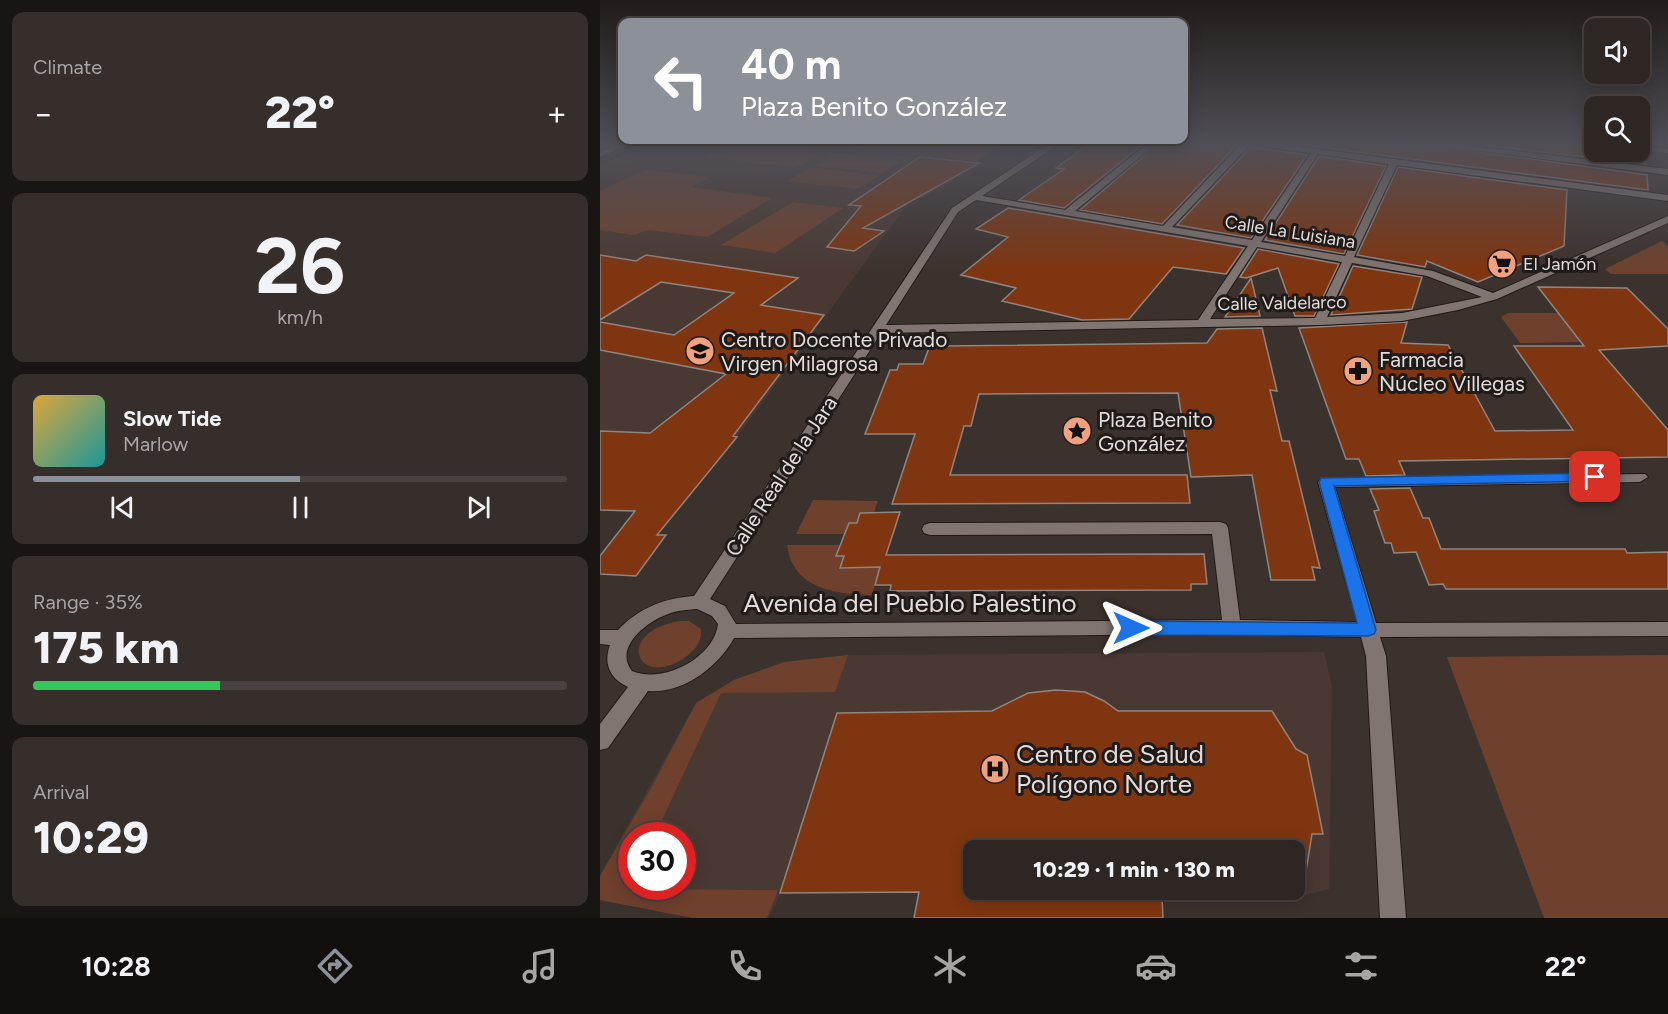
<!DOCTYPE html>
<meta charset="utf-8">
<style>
:root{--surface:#2d2622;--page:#352e2a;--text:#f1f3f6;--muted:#a7a5a5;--line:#484340;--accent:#8c9099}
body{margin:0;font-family:Figtree,sans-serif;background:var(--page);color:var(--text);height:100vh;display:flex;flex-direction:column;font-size:22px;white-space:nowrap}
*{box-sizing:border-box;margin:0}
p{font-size:20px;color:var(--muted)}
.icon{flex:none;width:33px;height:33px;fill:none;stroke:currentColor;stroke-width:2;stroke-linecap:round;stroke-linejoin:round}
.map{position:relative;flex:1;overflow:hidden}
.details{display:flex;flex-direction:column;gap:12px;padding:12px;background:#191513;width:600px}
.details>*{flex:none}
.top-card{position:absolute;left:18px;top:18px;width:570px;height:126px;border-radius:12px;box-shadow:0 3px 15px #0003,0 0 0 2px var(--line);background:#8c9099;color:#fff;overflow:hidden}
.buttons{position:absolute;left:984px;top:18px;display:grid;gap:12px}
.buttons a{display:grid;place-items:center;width:66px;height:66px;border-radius:12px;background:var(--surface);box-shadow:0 3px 15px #0003,0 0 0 2px var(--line);font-size:30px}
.speed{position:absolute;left:18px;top:822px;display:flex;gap:12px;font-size:30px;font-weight:700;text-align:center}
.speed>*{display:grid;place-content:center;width:78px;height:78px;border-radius:50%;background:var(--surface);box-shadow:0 3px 15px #0003,0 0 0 2px var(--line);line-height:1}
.speed .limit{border:9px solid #d22;background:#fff;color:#111}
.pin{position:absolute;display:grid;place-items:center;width:51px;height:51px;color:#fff;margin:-26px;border-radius:12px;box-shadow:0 3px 9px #0006}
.me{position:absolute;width:66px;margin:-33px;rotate:90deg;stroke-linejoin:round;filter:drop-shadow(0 0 4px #0008)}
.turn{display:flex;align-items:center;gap:21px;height:126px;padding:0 24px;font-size:27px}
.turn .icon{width:78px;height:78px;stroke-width:2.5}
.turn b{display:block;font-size:42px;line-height:51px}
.big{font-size:45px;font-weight:800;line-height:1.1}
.details .widget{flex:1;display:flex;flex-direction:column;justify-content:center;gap:9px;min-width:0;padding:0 21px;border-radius:12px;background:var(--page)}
.details .dial{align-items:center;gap:0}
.dial b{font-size:78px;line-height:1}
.song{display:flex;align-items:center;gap:18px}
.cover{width:72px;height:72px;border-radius:9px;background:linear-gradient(135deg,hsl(40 70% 55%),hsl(180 70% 35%))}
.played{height:6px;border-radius:3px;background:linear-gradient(90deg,var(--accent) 50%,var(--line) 50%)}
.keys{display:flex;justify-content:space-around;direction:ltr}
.heat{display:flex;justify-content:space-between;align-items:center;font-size:33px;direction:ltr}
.charge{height:9px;border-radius:4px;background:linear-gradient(90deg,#34c759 35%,var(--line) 0)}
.trip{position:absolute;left:363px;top:840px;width:342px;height:60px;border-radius:12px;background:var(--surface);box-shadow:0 3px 15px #0003,0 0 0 2px var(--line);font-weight:800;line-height:60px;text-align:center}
.menu{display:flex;height:96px;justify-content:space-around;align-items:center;background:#120f0e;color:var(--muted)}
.menu .icon{width:42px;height:42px}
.menu .on{color:var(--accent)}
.menu b{font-size:27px;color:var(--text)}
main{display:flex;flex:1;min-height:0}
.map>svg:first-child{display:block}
.built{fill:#4a3932;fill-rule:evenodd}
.green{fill:#6f412d}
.building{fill:#7f350f;stroke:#918580;stroke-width:1.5;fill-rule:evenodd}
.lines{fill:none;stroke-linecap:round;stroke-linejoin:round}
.street-casing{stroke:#221916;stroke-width:2}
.secondary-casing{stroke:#221916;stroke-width:2}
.street{fill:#807570;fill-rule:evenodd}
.secondary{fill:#807570;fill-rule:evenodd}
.route{fill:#1a73e8;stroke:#114b97;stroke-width:1.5}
.labels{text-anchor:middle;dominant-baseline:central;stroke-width:6;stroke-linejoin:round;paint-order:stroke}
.far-street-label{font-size:18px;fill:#e2dbd9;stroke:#1f1b19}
.far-poi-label{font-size:18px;fill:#e2dbd9;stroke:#1f1b19;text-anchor:start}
.poi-label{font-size:21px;fill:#e2dbd9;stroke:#1f1b19;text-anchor:start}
.street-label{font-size:21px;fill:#e2dbd9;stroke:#1f1b19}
.near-street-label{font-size:26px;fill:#e2dbd9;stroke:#1f1b19}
.near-poi-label{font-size:26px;fill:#e2dbd9;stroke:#1f1b19;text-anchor:start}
</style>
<main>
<section class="details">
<div class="widget"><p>Climate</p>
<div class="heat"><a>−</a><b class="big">22°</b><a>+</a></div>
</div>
<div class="widget dial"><b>26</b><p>km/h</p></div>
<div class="widget">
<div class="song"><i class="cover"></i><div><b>Slow Tide</b><p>Marlow</p></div></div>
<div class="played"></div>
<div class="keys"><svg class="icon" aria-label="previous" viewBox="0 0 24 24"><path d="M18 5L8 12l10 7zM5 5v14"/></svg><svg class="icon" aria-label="pause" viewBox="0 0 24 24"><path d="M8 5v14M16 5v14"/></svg><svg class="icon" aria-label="next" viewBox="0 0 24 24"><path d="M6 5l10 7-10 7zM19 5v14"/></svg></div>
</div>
<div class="widget"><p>Range · 35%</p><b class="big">175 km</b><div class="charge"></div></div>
<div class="widget"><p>Arrival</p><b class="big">10:29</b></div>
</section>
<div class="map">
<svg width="1068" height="918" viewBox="0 0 1068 918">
<rect width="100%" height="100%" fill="#3c322d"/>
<path class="built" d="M51 143H185L384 163 322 198H312L137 437 0 431V165Z
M724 652 732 686 729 889 702 896 562 898 563 918 319 892 181 893 168 918H93L0 900V875L96 703 134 680 184 662 248 655ZM32 836H82V886H32ZM374 850H694V890H374Z"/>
<path class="green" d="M134 143H155L226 151 195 168 104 157Z
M185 143H407L376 161Z
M236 153 301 161 283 173 215 166Z
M211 167 278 176 258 189 188 181Z
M45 170 109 177 92 187 172 198 107 237 47 230 34 235 0 230V191Z
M193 202 243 208 175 253 121 245Z
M1062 241 1068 246V274H1011L1005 269Z
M908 313H957L982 342 920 343 901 317Z
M213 500 278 501 274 512 260 513 257 523H249L245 534H196Z
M187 545H241L236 556H244L240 568 280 567 272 595C235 594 193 589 187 545Z
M80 621H89L101 629C102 641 96 649 87 656 39 692 11 633 80 621Z
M248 655 235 692 121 693 55 835 32 836 31 889 178 890 167 918H93L0 900V876L53 785 96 703 134 680 184 662Z
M1068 655V918H944L847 657Z"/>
<path class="building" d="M491 143H544L464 208 419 200 464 169 456 168Z
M559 143H639L562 224 480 210Z
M689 143H816L1047 175 1048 190Z
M865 143H961L994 147V152L1045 153 1046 164Z
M651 147 707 155 651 238 577 225Z
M719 156 786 166 744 254 665 240Z
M320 157 379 163 263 228 284 231 254 251 227 247 261 206 249 205Z
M798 167 967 190 964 246 878 282 827 261 825 267 757 255Z
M408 208 644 248 626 274 573 267 529 319 482 320 402 301 416 288 361 275 408 237 376 229Z
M658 249 739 264 714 316H695L678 268 646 278 640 277Z
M0 255 36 261 46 255 198 278 161 305 224 315 133 436 137 437 57 535H66L36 576 0 574V556L35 511 0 510V431L50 433 126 374 0 350V322L74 335 134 293 61 282 0 320Z
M753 266 822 277 812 309 731 315Z
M651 278 660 316 625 317Z
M938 287 1027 288 1068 329V346L999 350 1068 430V457L799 461 805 475 766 476 759 459H746L699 328 807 322 801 343 848 345 895 431 973 430 914 346H984Z
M662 328 677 391 670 390 682 441H689L720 568 712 567 715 580H671L652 475 591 477 578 393 379 394 371 426H364L350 475H587L590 503 292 504 315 434H265L290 370H297L299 364H323L329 348 341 346 607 343 617 329Z
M810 488 823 518H829L841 549H1025L1027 553 1068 552V589H846L843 584 829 585 816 552 794 553 791 543H785L774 511 779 510 770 489Z
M300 512 286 555 604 554 607 584H591V590L290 591 291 585H275L280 567 240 568 244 556H236L249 523H257L260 513Z
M456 690 485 692 504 701 518 711H672L696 749 707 755 723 834H712L702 896 562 898 563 918H314L319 892 180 893 237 713 392 711 428 693ZM374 850H694V890H374Z"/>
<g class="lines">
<g class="street-casing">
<path id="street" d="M0 143 25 147 21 149 0 146Z
M450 143H460L382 196 465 210 548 143H557L475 211 563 226 642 143H670L1068 195V201L797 165 754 257 833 271 893 293 1068 216V223L897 299 858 310 802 321 719 325 281 333 110 599 125 606 136 624 622 620 612 534 330 535 324 533 322 529 324 525 330 523 620 522 626 524 628 528 640 620 757 622 718 482 721 479 1045 474 1048 477 1040 482 735 487 776 623 1068 622V636L780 637 786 656 806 918H780L766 656 761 637 632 634 134 638C118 667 83 694 48 691L8 748 0 750V724L28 687C10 679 3 664 10 645L0 644V630H18C39 608 64 598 94 596L352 208ZM650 145 711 153 652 240 572 227ZM718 154 789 164 745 256 661 242ZM376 200 648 246 598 320 286 325 358 212ZM657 247 742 262 715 318 610 319ZM752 263 827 276 882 297 802 313 727 317ZM97 609 112 616 118 624C114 658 63 684 32 671 13 647 48 621 68 614 77 610 87 610 97 609Z
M818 143H844L1068 169V175Z
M1040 146 1068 149V153L1040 150Z"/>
</g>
<g class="secondary-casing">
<path id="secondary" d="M22 143H33L0 157V152Z"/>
</g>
<use href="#street" class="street"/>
<use href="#secondary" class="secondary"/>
</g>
<linearGradient id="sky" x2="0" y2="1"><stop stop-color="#211c19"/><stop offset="0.53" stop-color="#504f57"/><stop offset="1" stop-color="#504f57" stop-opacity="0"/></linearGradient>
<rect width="1068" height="272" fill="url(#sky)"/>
<path class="route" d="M995 473 1002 477 1000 481 734 486 776 630 774 634 768 636 531 635 525 633 523 628 525 623 531 621 757 623 719 482 721 478Z"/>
<defs>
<g id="supermarket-disc" transform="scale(1.5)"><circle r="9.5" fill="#f2a17e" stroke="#1f1b19"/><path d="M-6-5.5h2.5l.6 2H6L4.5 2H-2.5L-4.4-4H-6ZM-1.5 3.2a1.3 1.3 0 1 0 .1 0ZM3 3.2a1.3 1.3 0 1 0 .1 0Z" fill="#111"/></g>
<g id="school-disc" transform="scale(1.5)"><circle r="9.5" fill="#f2a17e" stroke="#1f1b19"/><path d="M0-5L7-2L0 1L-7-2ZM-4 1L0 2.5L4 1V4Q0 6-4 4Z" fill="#111"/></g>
<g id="pharmacy-disc" transform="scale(1.5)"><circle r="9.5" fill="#f2a17e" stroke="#1f1b19"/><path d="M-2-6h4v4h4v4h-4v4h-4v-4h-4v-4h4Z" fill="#111"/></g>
<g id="sight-disc" transform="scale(1.5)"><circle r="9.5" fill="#f2a17e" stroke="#1f1b19"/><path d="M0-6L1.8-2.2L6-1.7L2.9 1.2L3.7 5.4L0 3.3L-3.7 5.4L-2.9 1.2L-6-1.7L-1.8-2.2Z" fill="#111"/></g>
<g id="hospital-disc" transform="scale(1.5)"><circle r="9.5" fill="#f2a17e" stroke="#1f1b19"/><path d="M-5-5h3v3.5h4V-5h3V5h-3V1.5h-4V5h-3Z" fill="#111"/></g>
</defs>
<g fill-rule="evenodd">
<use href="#supermarket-disc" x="902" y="264"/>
<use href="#school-disc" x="100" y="351"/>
<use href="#pharmacy-disc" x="758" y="371"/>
<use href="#sight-disc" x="477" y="431"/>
<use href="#hospital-disc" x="395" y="769"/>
</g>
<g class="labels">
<g class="far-street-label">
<text transform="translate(690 232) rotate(9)">Calle La Luisiana</text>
<text transform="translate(682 303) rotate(-1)">Calle Valdelarco</text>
</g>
<g class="far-poi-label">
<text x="923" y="264">El Jamón</text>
</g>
<g class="poi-label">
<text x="121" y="339">Centro Docente Privado<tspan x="121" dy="24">Virgen Milagrosa</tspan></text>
<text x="779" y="359">Farmacia<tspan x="779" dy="24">Núcleo Villegas</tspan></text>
<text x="498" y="419">Plaza Benito<tspan x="498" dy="24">González</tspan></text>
</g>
<g class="street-label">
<text transform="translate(181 476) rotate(-57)">Calle Real de la Jara</text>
</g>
<g class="near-street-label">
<text x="310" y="603">Avenida del Pueblo Palestino</text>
</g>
<g class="near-poi-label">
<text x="416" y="754">Centro de Salud<tspan x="416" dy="30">Polígono Norte</tspan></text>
</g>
</g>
</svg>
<div class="buttons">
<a><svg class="icon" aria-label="sound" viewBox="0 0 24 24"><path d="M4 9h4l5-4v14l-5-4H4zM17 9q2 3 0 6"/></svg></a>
<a><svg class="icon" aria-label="search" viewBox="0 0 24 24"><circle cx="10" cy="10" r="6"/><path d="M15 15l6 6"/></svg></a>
</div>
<div class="speed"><div class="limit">30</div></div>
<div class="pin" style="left:995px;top:477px;background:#d93025"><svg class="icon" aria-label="arrive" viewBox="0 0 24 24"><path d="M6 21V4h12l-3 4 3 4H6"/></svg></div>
<svg class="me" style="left:531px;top:628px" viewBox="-20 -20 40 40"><path d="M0-17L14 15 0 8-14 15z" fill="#1a73e8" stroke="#fff" stroke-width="4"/></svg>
<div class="trip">10:29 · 1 min · 130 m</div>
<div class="top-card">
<div class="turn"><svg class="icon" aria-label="left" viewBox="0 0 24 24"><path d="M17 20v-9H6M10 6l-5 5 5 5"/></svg><div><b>40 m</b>Plaza Benito González</div></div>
</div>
</div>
</main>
<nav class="menu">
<b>10:28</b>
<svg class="icon on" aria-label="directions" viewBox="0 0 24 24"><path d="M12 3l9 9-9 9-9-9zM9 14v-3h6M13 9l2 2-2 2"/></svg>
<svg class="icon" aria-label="music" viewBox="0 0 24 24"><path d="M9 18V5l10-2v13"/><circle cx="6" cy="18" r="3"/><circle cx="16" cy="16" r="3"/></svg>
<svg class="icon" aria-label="phone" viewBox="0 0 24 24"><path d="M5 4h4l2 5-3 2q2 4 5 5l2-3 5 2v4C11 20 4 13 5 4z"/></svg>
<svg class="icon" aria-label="climate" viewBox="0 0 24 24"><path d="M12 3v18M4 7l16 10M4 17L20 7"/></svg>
<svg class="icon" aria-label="car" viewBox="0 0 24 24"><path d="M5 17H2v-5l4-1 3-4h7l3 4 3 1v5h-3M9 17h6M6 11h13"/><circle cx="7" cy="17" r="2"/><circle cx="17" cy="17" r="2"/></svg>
<svg class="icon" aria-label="filters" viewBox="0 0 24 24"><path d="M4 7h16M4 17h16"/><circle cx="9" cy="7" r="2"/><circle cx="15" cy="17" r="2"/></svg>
<b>22°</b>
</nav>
